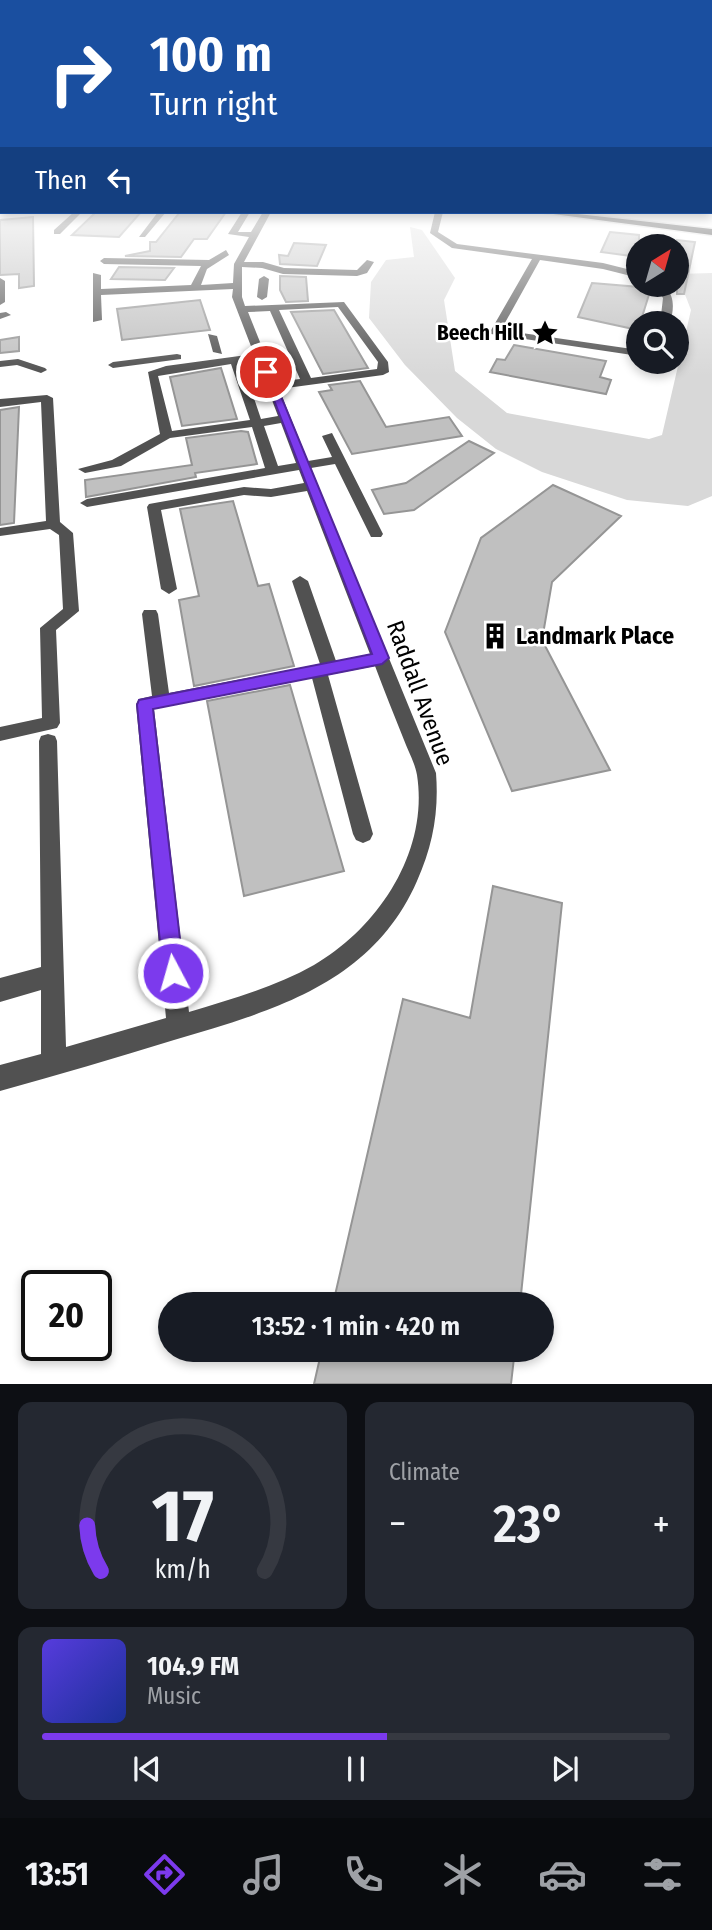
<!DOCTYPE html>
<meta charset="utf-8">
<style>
:root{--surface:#171b24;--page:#242831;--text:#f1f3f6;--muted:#9ea1a6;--line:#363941;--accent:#7c3aed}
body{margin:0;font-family:"Fira Sans Condensed",sans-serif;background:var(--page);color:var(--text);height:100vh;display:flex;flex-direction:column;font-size:26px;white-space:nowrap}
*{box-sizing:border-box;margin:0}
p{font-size:23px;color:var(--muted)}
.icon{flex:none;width:38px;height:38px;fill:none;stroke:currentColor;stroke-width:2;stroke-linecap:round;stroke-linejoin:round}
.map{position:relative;height:1384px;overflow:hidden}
.details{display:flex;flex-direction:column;gap:18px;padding:18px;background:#0d0f14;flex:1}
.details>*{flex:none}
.hud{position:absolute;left:0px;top:0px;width:712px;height:214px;box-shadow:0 4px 10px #0003;background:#1a4fa0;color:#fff;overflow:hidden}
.needle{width:46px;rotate:37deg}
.controls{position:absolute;left:626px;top:234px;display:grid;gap:14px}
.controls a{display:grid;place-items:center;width:63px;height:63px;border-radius:50%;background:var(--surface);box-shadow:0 4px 10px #0003;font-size:35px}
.speed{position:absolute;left:21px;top:1270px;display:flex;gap:14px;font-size:35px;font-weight:700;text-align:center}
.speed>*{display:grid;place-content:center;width:91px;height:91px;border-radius:50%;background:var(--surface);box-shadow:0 4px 10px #0003;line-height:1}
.speed .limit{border:4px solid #111;border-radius:10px;background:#fff;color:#111}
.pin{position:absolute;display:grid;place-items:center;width:60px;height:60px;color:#fff;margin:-30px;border:4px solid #fff;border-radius:50%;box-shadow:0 2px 7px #0007}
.me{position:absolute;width:77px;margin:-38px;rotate:354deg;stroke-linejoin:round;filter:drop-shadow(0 0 5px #0008)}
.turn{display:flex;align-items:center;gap:24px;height:147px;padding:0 35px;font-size:32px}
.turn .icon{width:91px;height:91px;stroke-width:2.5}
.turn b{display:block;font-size:49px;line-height:60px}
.then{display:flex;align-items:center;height:66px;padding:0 35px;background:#0003;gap:14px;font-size:26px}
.big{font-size:52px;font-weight:600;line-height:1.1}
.details .widget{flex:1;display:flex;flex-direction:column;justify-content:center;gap:10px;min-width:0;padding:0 24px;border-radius:14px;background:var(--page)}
.details .dial{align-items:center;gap:0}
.dial svg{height:182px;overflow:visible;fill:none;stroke:var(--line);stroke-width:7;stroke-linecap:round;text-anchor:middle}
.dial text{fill:var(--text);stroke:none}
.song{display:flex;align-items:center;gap:21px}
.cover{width:84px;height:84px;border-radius:10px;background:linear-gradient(135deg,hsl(250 70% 55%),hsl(230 70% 35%))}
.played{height:7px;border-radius:4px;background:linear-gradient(90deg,var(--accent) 55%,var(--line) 55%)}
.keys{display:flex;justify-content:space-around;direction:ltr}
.heat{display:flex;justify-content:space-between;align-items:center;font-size:38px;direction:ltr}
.details .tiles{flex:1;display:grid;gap:18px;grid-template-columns:1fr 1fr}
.widget:last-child{grid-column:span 2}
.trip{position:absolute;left:158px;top:1292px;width:396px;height:70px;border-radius:35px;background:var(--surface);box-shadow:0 4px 10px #0003;font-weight:600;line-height:70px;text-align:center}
.tabs{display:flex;height:112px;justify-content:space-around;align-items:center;background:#090b0e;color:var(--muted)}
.tabs .icon{width:49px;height:49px}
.tabs .selected{color:var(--accent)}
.tabs b{font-size:32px;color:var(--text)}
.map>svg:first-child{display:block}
.green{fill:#d8d8d8}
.building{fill:#c0c0c0;stroke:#959595;stroke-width:2}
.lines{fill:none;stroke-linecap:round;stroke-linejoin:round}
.major-casing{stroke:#dbdbdb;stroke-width:3}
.minor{fill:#515151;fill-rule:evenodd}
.major{fill:#000;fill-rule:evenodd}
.route{fill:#7c3aed;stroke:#51269a;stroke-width:2}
.labels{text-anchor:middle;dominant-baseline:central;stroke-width:5;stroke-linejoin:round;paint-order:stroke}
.far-poi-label{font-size:21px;font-weight:bold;fill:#000;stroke:#fff;text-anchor:end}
.poi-label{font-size:24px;font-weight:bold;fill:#000;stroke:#fff;text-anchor:start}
.street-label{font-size:24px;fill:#000;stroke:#fff}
</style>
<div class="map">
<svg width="712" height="1384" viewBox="0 0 712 1384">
<rect width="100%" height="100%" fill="#fff"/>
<path class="green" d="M410 227 422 230 455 278 444 300 455 371 507 413 649 439 662 435 691 310 677 274 712 273V496L688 506 627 500 542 472 496 449 457 418 405 365 369 318 371 282 386 260 414 257Z"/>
<path class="building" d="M96 212H141L119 237 72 235Z
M180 212H226L207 239H194L181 257 125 256 150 251V242H156Z
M33 217 34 286 19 288V274L0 275V220Z
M610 232 639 235V257L601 252Z
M677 240 695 242 684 294H677Z
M294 243 326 245 317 266 280 264 279 255 288 256Z
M119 267 174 268 165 280 111 279Z
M280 276 306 277 308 301 286 302 280 290Z
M592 283 651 288 638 330 578 317Z
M200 300 210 330 122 340 117 309Z
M334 310 368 368 323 374 291 312Z
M19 337V351L0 353V340Z
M514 345 606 361 600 377 611 380 606 394 490 372 497 359 505 360Z
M221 368 237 419 182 426 170 377Z
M360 381 386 427 449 417 462 436 352 454 319 392 332 390 329 385Z
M19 407 14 523 0 525V410Z
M241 431 248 432 257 464 195 473 196 477 86 497 85 480 192 465 186 438Z
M469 441 494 453 414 510 384 514 372 490 406 483Z
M553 485 621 516 552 582 542 640 610 770 512 791 445 632 481 538Z
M233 501 258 586 269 584 294 666 194 686 179 600 199 596 180 509Z
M290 685 344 871 244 896 207 701Z
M493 886 562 903 520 1304H333L403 999 470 1018Z
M322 1349H515L511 1384H314Z"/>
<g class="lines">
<g class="major-casing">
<path id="major" d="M538 212H560L712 229V235Z"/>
</g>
<path class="minor" d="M0 184H2V188H0Z
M74 212H82L60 234H54V230Z
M158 212H166L145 237H139Z
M242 212H250L238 232H251L263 212H271L244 262H263L284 268 357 270 367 260 374 262 367 273 357 276 283 274 262 268 242 267V297L245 306 344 302 388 362 389 372 383 375 279 389 308 461 332 457 322 436 332 433 383 534 381 537H371L335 464 311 468 436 773C439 812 433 845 417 881 372 984 272 1011 174 1040 116 1058 58 1075 0 1091V1065L41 1054V990L0 1002V978L41 967 39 741 41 736 48 734 55 736 57 741 66 1047 166 1018 136 704 139 699 152 696 142 614 144 610H156L158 614 169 693 320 664 292 581 300 576 308 581 336 661 370 654 307 491 271 497 244 495 161 510 177 589 169 594 161 589 147 507 149 504 244 487 271 489 304 483 299 470 87 507 80 503 87 499 265 468 252 427 170 438 121 466 85 473 78 469 112 460 160 434 148 372 166 366 254 354 232 297 233 289 101 295 102 320 93 322V273L101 275V289L191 285 201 266 104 264 100 261 104 258 209 260 226 250 229 255 207 269 201 285 233 283 234 264 249 237 228 234ZM338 307 378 362 377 369 311 378 279 310ZM270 311 300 379 276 382 248 312ZM257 361 278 416 261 419 242 363ZM231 364 250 420 172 431 158 376ZM281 423 296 463 278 466 264 426ZM375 666C384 690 394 715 404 740 408 751 415 763 417 775 429 852 378 928 314 965 275 987 231 999 189 1012L154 709 312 678 353 834 356 840 363 843 370 840 373 834 328 675Z
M435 212H443L438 232 457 244 603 263 639 272V278L603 269 540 260 501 330 639 350V356L491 334 490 332 532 259 452 248 430 233Z
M264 276 269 279 267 297 262 300 257 297 259 279Z
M0 278 5 281V302L0 305Z
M654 285H665C675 298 674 308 670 324H660L663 298Z
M0 313 6 312 11 315 0 319Z
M208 334 217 336 222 354 213 352Z
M177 354 181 355V359L113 368 108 365 113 362Z
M18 359 45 368 47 370 41 373 17 365 0 367V361Z
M47 395 53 398 60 522 73 533 79 611 56 630 60 723 57 728 0 741V727L42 718 40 628 63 609 59 535 50 529 0 536V528L46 521 41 402 0 407V399Z"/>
<use href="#major" class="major"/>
</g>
<linearGradient id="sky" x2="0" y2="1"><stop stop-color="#8baccb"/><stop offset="0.49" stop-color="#fff"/><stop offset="1" stop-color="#fff" stop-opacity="0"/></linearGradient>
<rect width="712" height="376" fill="url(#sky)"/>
<path class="route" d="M262 369 271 372 389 658 382 664 153 709 184 973 181 980 173 983 166 980 163 973 137 705 139 700 372 654Z"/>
<defs>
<g id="sight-bare" transform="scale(2.1)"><path d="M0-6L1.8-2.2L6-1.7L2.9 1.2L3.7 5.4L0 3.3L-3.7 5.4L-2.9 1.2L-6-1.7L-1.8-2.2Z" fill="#000" stroke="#fff" stroke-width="2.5" paint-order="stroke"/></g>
<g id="building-bare" transform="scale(2.1)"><path d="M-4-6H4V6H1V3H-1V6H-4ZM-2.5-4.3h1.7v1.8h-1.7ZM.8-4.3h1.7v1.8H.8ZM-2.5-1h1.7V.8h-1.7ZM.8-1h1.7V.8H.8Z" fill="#000" stroke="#fff" stroke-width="2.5" paint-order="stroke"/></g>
</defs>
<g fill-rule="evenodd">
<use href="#sight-bare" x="545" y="333"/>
<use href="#building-bare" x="495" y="636"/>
</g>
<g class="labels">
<g class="far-poi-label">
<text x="524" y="333">Beech Hill</text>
</g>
<g class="poi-label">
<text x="516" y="636">Landmark Place</text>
</g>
<g class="street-label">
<text transform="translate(420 693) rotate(70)">Raddall Avenue</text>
</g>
</g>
</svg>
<div class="controls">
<a><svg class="needle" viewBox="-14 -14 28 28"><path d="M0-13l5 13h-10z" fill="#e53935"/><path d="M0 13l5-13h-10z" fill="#9ea1a6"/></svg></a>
<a><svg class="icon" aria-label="search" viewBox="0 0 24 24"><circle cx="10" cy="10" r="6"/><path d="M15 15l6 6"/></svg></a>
</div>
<div class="speed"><div class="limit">20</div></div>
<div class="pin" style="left:266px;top:372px;background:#d93025"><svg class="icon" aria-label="arrive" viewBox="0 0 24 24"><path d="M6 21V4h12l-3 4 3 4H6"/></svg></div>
<svg class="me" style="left:173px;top:973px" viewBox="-20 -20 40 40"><circle r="17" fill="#7c3aed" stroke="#fff" stroke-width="3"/><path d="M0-11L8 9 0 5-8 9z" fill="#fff"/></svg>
<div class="trip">13:52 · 1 min · 420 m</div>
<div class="hud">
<div class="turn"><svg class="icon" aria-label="right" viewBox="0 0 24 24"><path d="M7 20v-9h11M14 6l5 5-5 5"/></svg><div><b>100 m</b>Turn right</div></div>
<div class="then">Then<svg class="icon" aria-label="left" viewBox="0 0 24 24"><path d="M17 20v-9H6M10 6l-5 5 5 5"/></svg></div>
</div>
</div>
<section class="details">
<div class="tiles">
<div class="widget dial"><svg viewBox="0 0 100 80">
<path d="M14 69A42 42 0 1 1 86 69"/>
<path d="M14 69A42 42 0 0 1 8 49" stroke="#7c3aed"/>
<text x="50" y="56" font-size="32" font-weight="700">17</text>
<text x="50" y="72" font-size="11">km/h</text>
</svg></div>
<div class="widget"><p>Climate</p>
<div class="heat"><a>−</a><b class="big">23°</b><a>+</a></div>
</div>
<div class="widget">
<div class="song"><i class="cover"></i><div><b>104.9 FM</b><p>Music</p></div></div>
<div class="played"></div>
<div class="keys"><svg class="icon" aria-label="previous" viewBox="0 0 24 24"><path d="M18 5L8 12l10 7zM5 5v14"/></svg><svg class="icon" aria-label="pause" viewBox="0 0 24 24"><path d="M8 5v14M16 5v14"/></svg><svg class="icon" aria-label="next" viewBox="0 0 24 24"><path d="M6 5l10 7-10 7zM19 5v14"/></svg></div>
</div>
</div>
</section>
<nav class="tabs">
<b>13:51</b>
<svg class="icon selected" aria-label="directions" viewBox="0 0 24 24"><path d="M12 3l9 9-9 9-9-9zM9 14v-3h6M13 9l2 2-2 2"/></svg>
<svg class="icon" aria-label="music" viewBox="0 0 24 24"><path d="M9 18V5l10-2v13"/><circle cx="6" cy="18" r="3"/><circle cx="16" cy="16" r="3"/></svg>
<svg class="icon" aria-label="phone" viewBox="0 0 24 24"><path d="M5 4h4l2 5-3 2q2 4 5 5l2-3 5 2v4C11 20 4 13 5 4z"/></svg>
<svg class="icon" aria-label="climate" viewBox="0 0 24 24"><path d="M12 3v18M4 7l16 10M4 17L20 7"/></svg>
<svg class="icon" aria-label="car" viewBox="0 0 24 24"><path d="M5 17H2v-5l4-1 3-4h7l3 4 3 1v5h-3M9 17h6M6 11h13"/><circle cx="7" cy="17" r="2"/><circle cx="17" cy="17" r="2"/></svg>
<svg class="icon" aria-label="filters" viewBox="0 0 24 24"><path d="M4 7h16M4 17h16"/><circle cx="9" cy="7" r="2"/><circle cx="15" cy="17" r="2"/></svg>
</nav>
